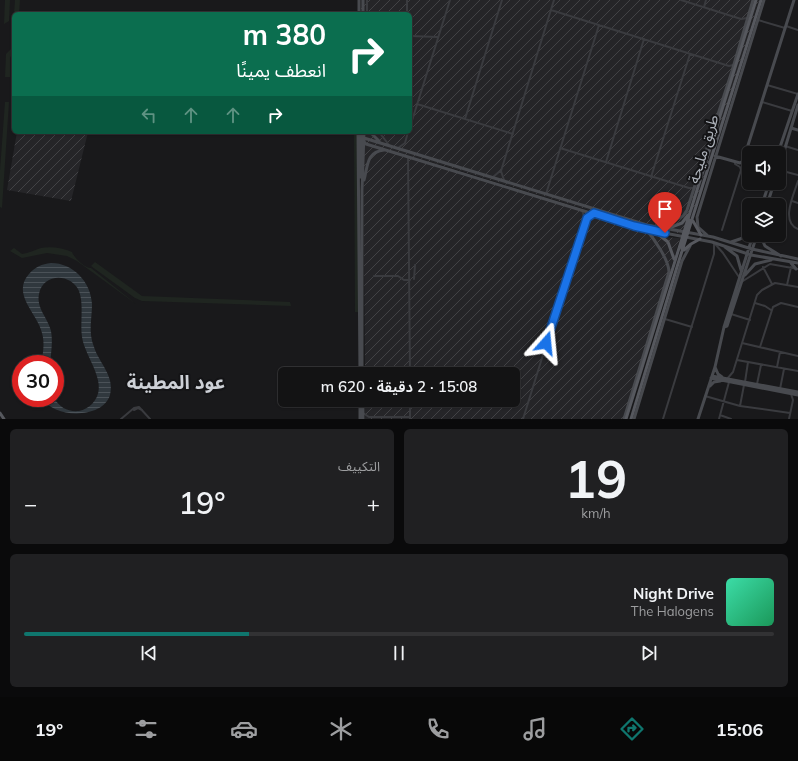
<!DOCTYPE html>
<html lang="ar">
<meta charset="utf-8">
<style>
:root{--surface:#131314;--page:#202022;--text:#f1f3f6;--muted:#9d9ea0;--line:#323234;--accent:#0f766e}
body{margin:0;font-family:Mulish,"Noto Sans Arabic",sans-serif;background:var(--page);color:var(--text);direction:rtl;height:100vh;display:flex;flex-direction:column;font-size:15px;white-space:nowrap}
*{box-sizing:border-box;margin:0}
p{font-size:13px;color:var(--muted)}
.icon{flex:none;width:22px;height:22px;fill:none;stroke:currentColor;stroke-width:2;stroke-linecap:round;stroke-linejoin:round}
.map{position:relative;height:419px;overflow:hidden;direction:ltr}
.details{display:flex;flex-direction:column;gap:10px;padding:10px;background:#0a0a0b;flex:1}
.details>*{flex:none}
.hud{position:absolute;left:12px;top:12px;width:400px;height:122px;border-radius:6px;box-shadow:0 1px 3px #0004,0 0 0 1px var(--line);direction:rtl;background:#0b6e4f;color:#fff;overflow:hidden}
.buttons{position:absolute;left:742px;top:146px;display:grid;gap:8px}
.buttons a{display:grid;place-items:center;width:44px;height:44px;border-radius:6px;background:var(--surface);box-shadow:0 1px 3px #0004,0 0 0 1px var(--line);font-size:20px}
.speed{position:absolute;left:12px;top:355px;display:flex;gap:8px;font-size:20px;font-weight:700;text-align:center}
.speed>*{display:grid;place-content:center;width:52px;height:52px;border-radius:50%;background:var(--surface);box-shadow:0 1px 3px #0004,0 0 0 1px var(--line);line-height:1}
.speed .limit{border:6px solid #d22;background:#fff;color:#111}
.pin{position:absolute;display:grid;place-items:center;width:34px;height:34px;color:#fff;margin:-41px -17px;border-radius:50% 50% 50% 0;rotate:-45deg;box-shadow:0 0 4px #0007}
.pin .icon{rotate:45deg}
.me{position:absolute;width:44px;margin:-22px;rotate:18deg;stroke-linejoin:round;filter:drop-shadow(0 0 3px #0008)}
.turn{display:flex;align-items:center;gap:14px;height:84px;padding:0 20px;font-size:18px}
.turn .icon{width:52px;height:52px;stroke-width:2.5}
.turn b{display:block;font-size:28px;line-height:34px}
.lanes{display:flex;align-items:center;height:38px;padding:0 20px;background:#0003;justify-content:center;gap:20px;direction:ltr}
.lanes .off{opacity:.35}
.big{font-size:30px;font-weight:600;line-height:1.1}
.details .card{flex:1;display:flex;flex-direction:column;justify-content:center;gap:6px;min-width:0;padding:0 14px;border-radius:6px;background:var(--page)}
.details .dial{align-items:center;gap:0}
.dial b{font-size:52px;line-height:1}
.song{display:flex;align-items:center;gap:12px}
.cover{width:48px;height:48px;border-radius:6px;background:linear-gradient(135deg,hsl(160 70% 55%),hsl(150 70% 35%))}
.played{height:4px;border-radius:2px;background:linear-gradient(90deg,var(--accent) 30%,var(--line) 30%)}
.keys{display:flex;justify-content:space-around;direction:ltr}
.heat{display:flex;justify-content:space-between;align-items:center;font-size:22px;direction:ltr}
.details .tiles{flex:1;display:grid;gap:10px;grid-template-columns:1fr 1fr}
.card:last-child{grid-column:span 2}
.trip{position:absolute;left:278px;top:367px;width:242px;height:40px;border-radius:6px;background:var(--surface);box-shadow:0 1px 3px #0004,0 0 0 1px var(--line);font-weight:600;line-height:40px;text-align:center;direction:rtl}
.tab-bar{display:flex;height:64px;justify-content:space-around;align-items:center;background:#080808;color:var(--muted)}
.tab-bar .icon{width:28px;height:28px}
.tab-bar .current{color:var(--accent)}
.tab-bar b{font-size:18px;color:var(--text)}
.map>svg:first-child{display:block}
.industrial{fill:url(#industrial-furrows)}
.green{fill:#1f2520}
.water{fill:url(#water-rules)}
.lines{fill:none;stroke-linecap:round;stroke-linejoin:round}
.street{stroke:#3a3b3f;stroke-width:2}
.secondary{stroke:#484a4f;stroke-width:3}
.primary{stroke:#56585e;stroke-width:3}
.route-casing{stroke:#114b97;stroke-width:10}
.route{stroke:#1a73e8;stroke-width:7}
.labels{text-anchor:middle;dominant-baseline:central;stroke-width:4;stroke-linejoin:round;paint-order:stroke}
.street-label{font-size:15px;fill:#acb1b9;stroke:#141416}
.district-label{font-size:19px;font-weight:bold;fill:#cdd0d6;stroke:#141416}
</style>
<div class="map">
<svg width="798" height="419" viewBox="0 0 798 419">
<defs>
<pattern id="industrial-furrows" width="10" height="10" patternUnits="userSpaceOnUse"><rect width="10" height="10" fill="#252528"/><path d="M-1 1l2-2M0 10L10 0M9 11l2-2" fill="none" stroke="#424245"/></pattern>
<pattern id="water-rules" width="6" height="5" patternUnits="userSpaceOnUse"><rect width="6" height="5" fill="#30383e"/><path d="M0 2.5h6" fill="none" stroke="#4b5258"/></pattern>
</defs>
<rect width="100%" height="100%" fill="#19191b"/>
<path class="industrial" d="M361 0H759L687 235 637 225 403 153 662 237 680 238 625 419H365V400H513V374H365L363 132H410V14H361Z
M17 132H88L71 201 7 190Z"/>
<path class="green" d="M5 0H10L9 21 4 24Z
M15 0H20L19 14H14Z
M14 46V50L10 58V77H5L6 54Z
M5 102H9L2 208 0 207V170Z
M354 132H358V312H355Z
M14 248 22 254C29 253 34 250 41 248 51 246 63 248 72 252 74 258 85 268 91 268L136 304 77 261 67 256 47 253 22 258 10 251Z
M95 262 142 296 290 302 291 306 142 301 135 298 95 269 91 266Z"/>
<path class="water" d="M51 263C73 263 91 282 92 304 92 319 88 332 94 347 99 363 115 376 110 395 103 419 54 419 42 398H54C60 408 68 412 79 411 84 410 89 407 92 404 111 385 85 358 82 337 80 324 84 303 79 291 71 273 43 273 39 294 36 308 48 318 51 331 53 342 51 353 50 364H41C43 354 45 343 42 333 38 314 11 294 29 274 35 267 42 264 51 263Z"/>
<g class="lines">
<path class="street" d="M367 0V14
M407 0V14
M681 0 741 19 747 18
M704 7 706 0
M551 10 729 66 733 65
M758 20 785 28
M786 26 798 30
M410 36 438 37
M767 85 798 94
M762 102 792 111
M417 104 513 134
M465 119 502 0
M410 127 450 0
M379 132 389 145
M785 146 798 150
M398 148 405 143 408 132
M560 148 689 188H695
M408 157 410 374
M606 162 644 39
M779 170 798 175
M493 177 500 171
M651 177 690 54
M504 180 501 171 554 0
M798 181C794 194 780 222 798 229
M546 194 599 25
M792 201 798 203
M585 220 594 214
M722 230 741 170 740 167 735 164V162
M716 245 723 253 739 277
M763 267 772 284
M374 276H398L404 280H410
M414 279 415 265
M743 281 770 264 798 269
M787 285 791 267
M755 303 765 306 771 310
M731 314 750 320
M665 319 692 327
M742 343 798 356
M760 347 773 307 781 303 798 307
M737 360 798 371
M777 367 780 352
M727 379 733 372 757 295 762 290 775 283 798 287
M745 382 748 362
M757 384 761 365
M780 389 784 369
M705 396 740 406 790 413
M410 400V419
M740 406 744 385
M134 410 138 408 142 410
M363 413 369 417H410
M720 415 731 419
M121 419 134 408 139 407 150 419
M523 419 585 220 582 210
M663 419 714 254V244
M719 419 729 382
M789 419 793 400 791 394"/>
<path class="secondary" d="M359 0V14
M363 0V14
M791 128 798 130
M358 132 360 374
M370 132 379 141
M361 138 366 144 623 223 654 231 712 242 751 255 798 263
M364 138 647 225 713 237 752 249 798 259
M778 153 798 94
M715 156 740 163 743 161 794 0
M779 168 798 105
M360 177 361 132
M364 180C368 166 366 152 384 150
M762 205 769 183
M767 205 774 183
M659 228 683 216 687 210 732 71 753 0
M707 235 698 227 697 217 764 0
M760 235 765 246 781 256
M731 242 740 239 749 234
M725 247 737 256 741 270
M791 263 796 269
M745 275 755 264 771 260
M724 327 727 326 757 235
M715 367 718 374 722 377
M362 374V190L364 132
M712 376 798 392
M711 378 798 395
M710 386 714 382 720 381
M360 400V419
M363 400V419
M624 419 669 272C669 260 654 239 646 229
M634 419 682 261 690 246
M698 419 715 367 724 327 753 235"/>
<path class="primary" d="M693 221 701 235
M666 229 682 223 688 215
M654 231 668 242 674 259
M687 237 686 232 689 220
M682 249 684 233
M684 250 691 244 700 239
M0 413 4 419
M626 419 756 0
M631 419 677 267 761 0"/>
</g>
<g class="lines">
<g class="route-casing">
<path id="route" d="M546 343 587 218 594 213 634 226 665 233"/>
</g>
<use href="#route" class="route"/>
</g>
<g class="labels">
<g class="street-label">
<text transform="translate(703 149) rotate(-73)">طريق مليحة</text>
</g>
<g class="district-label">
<text x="176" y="382">عود المطينة</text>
</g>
</g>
</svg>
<div class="buttons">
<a><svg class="icon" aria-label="sound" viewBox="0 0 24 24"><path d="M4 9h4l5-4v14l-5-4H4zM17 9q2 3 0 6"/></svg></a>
<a><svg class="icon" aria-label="layers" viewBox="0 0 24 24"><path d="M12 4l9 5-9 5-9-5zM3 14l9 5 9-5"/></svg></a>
</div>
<div class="speed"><div class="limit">30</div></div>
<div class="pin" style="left:665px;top:233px;background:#d93025"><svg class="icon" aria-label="arrive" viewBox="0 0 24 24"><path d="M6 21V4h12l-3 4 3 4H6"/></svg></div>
<svg class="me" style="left:546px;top:343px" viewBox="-20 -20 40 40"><path d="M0-17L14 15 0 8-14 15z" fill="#1a73e8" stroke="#fff" stroke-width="4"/></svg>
<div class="trip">15:08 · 2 دقيقة · 620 m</div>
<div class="hud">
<div class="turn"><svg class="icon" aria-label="right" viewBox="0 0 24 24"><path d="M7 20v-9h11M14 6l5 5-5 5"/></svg><div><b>380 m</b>انعطف يمينًا</div></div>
<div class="lanes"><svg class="icon off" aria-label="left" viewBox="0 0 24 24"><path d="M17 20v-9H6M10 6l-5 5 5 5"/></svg><svg class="icon off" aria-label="ahead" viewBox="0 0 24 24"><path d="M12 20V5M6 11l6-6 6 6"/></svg><svg class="icon off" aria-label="ahead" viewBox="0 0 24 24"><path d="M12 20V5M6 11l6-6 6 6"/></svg><svg class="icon" aria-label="right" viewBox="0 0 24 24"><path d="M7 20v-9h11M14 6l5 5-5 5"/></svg></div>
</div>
</div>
<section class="details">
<div class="tiles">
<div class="card dial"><b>19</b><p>km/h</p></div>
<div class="card"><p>التكييف</p>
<div class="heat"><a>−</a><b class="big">19°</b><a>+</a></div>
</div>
<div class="card">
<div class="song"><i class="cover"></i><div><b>Night Drive</b><p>The Halogens</p></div></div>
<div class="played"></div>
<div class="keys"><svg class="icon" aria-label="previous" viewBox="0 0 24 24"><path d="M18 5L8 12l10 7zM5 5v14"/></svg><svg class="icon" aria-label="pause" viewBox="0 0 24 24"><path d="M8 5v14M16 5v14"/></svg><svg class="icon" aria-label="next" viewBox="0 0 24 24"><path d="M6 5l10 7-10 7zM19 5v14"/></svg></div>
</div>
</div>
</section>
<nav class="tab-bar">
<b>15:06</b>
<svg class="icon current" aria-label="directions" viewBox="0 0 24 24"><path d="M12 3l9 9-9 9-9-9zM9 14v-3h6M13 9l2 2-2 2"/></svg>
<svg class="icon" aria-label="music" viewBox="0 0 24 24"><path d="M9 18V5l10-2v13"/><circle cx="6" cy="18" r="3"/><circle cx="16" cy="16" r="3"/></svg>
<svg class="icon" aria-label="phone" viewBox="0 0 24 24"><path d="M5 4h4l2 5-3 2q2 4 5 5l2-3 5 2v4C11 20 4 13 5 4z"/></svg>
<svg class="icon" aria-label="climate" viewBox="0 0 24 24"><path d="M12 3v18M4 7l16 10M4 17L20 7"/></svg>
<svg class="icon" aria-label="car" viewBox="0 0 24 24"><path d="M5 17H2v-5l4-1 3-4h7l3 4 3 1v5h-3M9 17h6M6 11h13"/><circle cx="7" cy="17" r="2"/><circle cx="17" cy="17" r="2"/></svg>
<svg class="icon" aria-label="filters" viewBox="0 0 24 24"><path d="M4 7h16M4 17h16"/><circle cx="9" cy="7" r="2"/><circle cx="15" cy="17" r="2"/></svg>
<b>19°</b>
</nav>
